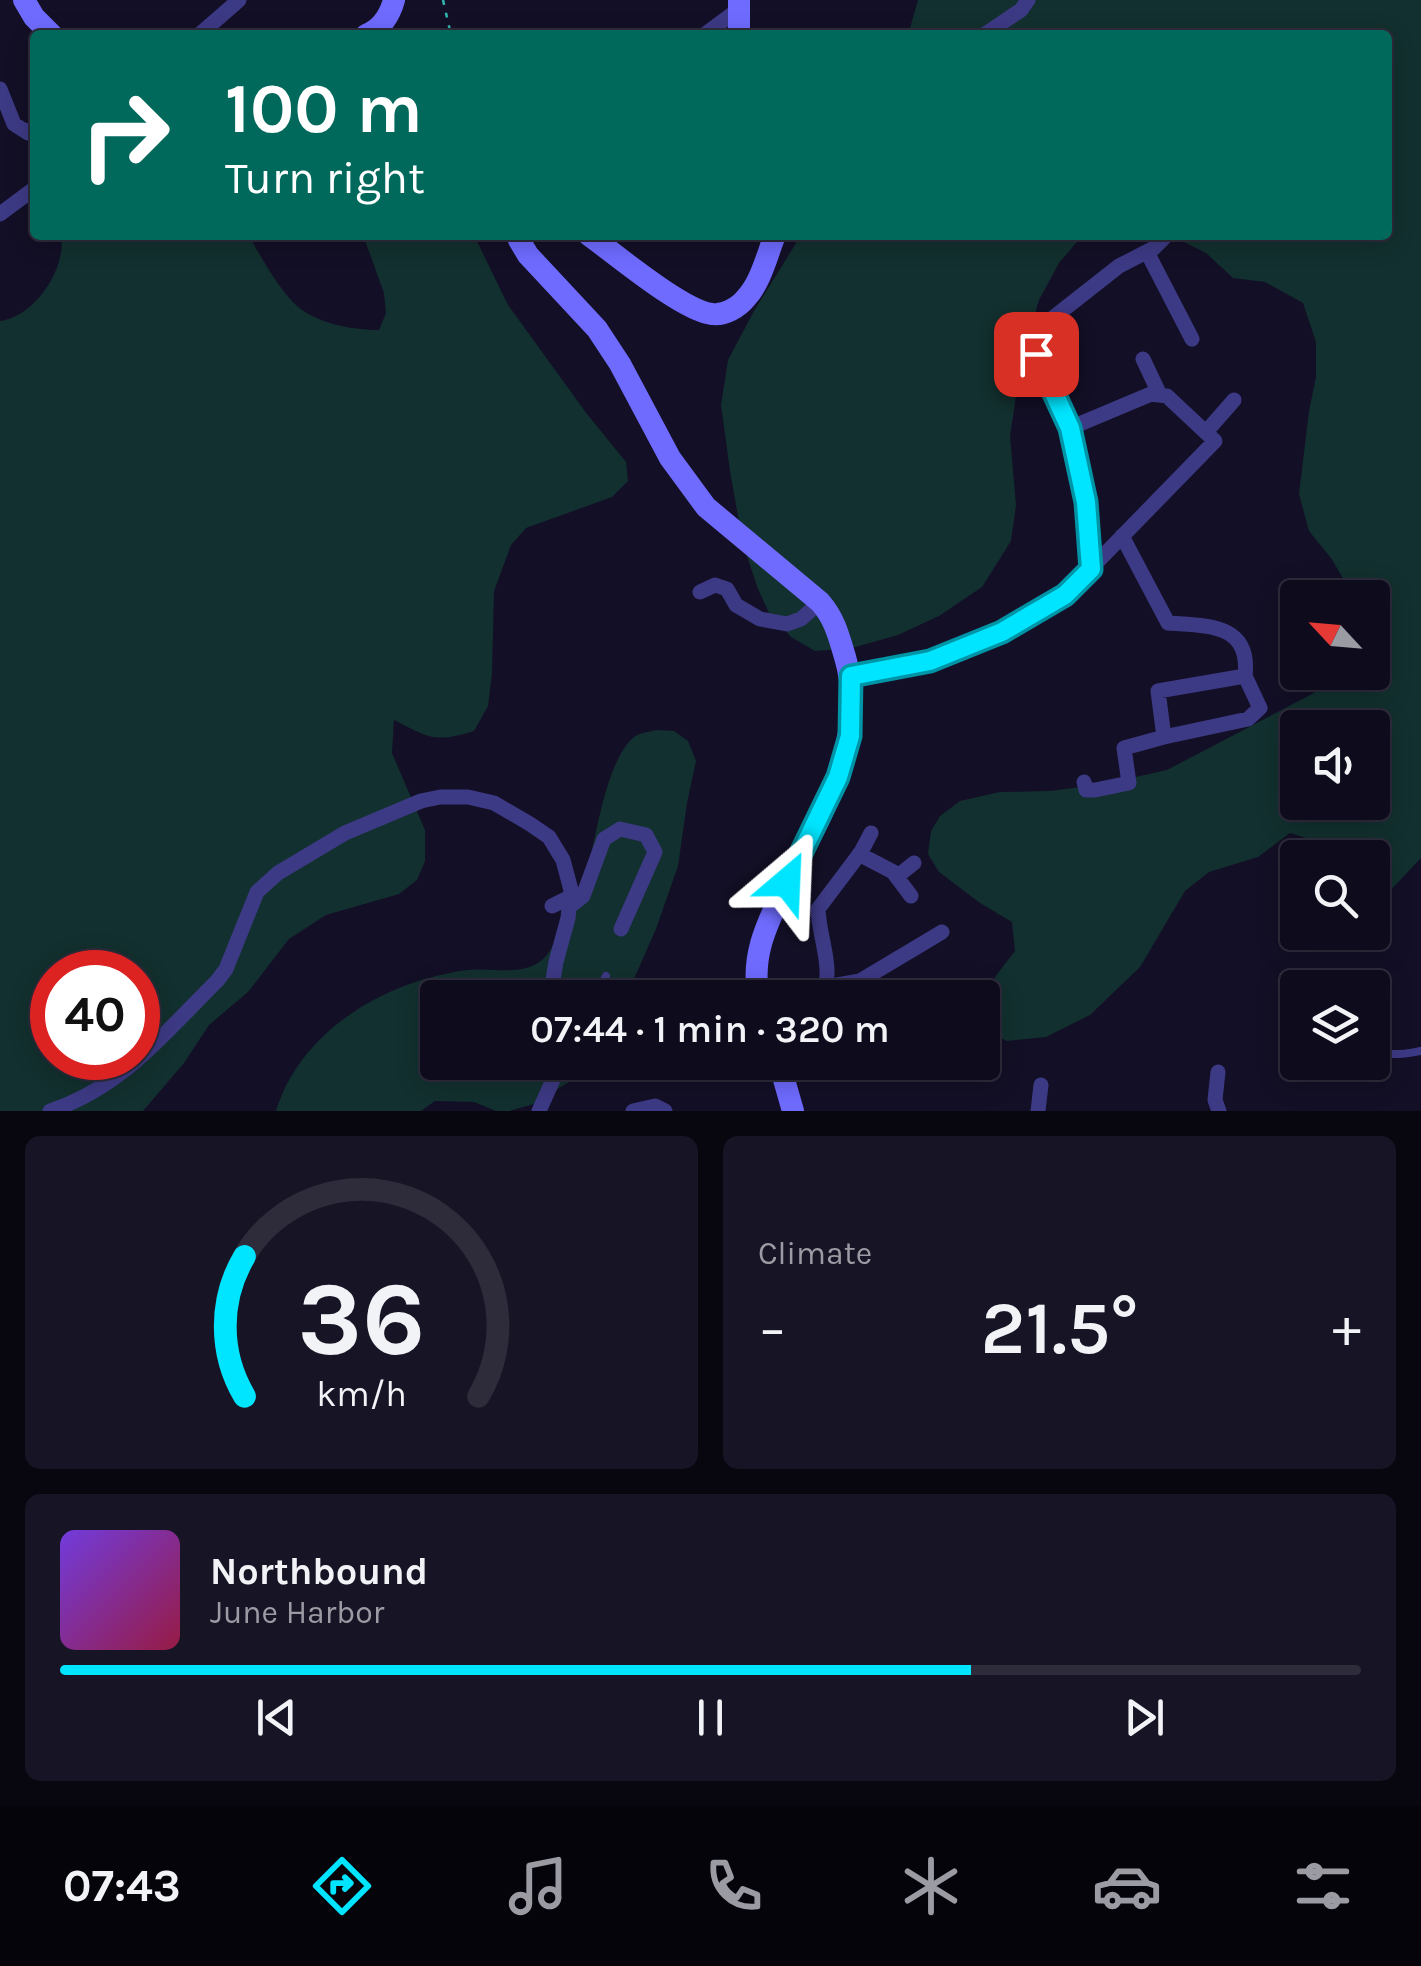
<!DOCTYPE html>
<meta charset="utf-8">
<style>
:root{--surface:#0e0b1c;--page:#171425;--text:#f1f3f6;--muted:#9b9ba3;--line:#2e2b3b;--accent:#00e5ff}
body{margin:0;font-family:Karla,sans-serif;background:var(--page);color:var(--text);height:100vh;display:flex;flex-direction:column;font-size:38px;white-space:nowrap}
*{box-sizing:border-box;margin:0}
p{font-size:32px;color:var(--muted)}
.icon{flex:none;width:55px;height:55px;fill:none;stroke:currentColor;stroke-width:2;stroke-linecap:round;stroke-linejoin:round}
.map{position:relative;height:1111px;overflow:hidden}
.details{display:flex;flex-direction:column;gap:25px;padding:25px;background:#08060f;flex:1}
.details>*{flex:none}
.banner{position:absolute;left:30px;top:30px;width:1362px;height:210px;border-radius:10px;box-shadow:0 5px 25px #0003,0 0 0 2px var(--line);background:#00695c;color:#fff;overflow:hidden}
.needle{width:65px;rotate:296deg}
.tools{position:absolute;left:1280px;top:580px;display:grid;gap:20px}
.tools a{display:grid;place-items:center;width:110px;height:110px;border-radius:10px;background:var(--surface);box-shadow:0 5px 25px #0003,0 0 0 2px var(--line);font-size:50px}
.speed{position:absolute;left:30px;top:950px;display:flex;gap:20px;font-size:50px;font-weight:700;text-align:center}
.speed>*{display:grid;place-content:center;width:130px;height:130px;border-radius:50%;background:var(--surface);box-shadow:0 5px 25px #0003,0 0 0 2px var(--line);line-height:1}
.speed .limit{border:15px solid #d22;background:#fff;color:#111}
.pin{position:absolute;display:grid;place-items:center;width:85px;height:85px;color:#fff;margin:-42px;border-radius:20px;box-shadow:0 5px 15px #0006}
.me{position:absolute;width:110px;margin:-55px;rotate:26deg;stroke-linejoin:round;filter:drop-shadow(0 0 8px #0008)}
.turn{display:flex;align-items:center;gap:35px;height:210px;padding:0 30px;font-size:45px}
.turn .icon{width:130px;height:130px;stroke-width:2.5}
.turn b{display:block;font-size:70px;line-height:85px}
.big{font-size:75px;font-weight:600;line-height:1.1}
.details .card{flex:1;display:flex;flex-direction:column;justify-content:center;gap:15px;min-width:0;padding:0 35px;border-radius:15px;background:var(--page)}
.details .dial{align-items:center;gap:0}
.dial svg{height:260px;overflow:visible;fill:none;stroke:var(--line);stroke-width:7;stroke-linecap:round;text-anchor:middle}
.dial text{fill:var(--text);stroke:none}
.song{display:flex;align-items:center;gap:30px}
.cover{width:120px;height:120px;border-radius:15px;background:linear-gradient(135deg,hsl(260 70% 55%),hsl(340 70% 35%))}
.played{height:10px;border-radius:5px;background:linear-gradient(90deg,var(--accent) 70%,var(--line) 70%)}
.keys{display:flex;justify-content:space-around;direction:ltr}
.heat{display:flex;justify-content:space-between;align-items:center;font-size:55px;direction:ltr}
.details .tiles{flex:1;display:grid;gap:25px;grid-template-columns:1fr 1fr}
.card:last-child{grid-column:span 2}
.trip{position:absolute;left:420px;top:980px;width:580px;height:100px;border-radius:10px;background:var(--surface);box-shadow:0 5px 25px #0003,0 0 0 2px var(--line);font-weight:600;line-height:100px;text-align:center}
.dock{display:flex;height:160px;justify-content:space-around;align-items:center;background:#06040b;color:var(--muted)}
.dock .icon{width:70px;height:70px}
.dock .current{color:var(--accent)}
.dock b{font-size:45px;color:var(--text)}
.map>svg:first-child{display:block}
.green{fill:#12302f;fill-rule:evenodd}
.lines{fill:none;stroke-linecap:round;stroke-linejoin:round}
.path{stroke:#2fb8b0;stroke-width:2.5;stroke-dasharray:5 8;stroke-linecap:butt}
.lane{stroke:#3d3a85;stroke-width:8}
.street{stroke:#3d3a85;stroke-width:15}
.secondary{stroke:#6f6bff;stroke-width:22}
.route-casing{stroke:#0095a6;stroke-width:25}
.route{stroke:#00e5ff;stroke-width:18}
</style>
<div class="map">
<svg width="1421" height="1111" viewBox="0 0 1421 1111">
<rect width="100%" height="100%" fill="#130f26"/>
<path class="green" d="M918 0H1421V858L1388 893 1373 899 1372 858 1329 857 1316 841 1290 833 1258 857 1209 872 1185 891 1140 967 1090 1015 1046 1037 1007 1041 983 1030C983 989 990 983 1015 951L1012 922 980 903 939 872 928 854 931 831 940 816 960 801 1000 792 1050 791 1104 784 1167 770 1312 694 1341 673 1372 672V598L1354 597 1331 558 1309 531 1299 494 1309 411 1316 377V342L1303 303 1265 282 1233 278 1206 253 1170 235H1388V35H908ZM1298 728H1372V802H1298Z
M61 235H248C261 256 279 290 297 306 318 324 353 330 379 330L386 313 384 293 363 235H474L508 305 587 414 626 462 628 481 612 497 526 528 511 545 494 591 492 673 488 706 474 731C435 743 429 738 394 720L392 753 425 830V861L417 880 399 894 326 915 289 939 248 992 209 1025 184 1063 143 1111H0V321C34 317 67 269 61 235ZM52 972H138V1058H52Z
M801 235H1083L1059 263 1039 300 1022 357 1010 436 1016 505 1011 541 982 587 939 616 898 635 852 648 815 651 791 637 769 613 758 589 743 544 730 471 721 405 728 360 754 311Z
M656 730 674 731 688 741 696 761 687 803 678 866 656 929 626 997 438 998V1062L586 1063 577 1077 534 1104 509 1111H496L474 1102 435 1101 421 1111H276C301 1029 388 980 468 970 492 967 521 977 542 960 549 955 554 942 559 935 571 917 581 893 587 872 596 838 606 760 634 737 639 733 649 732 656 730Z"/>
<g class="lines">
<path class="path" d="M443 0 451 35"/>
<path class="lane" d="M595 998 606 976
M1372 1043C1385 1059 1403 1054 1421 1051"/>
<path class="street" d="M199 35 239 0
M704 35 739 9
M984 35 1021 10 1028 0
M0 89 14 124 28 133 35 126
M0 214 35 188
M1147 252 1192 339
M1143 359 1160 395
M1206 432 1234 400
M1122 536 1168 623C1207 626 1251 623 1245 676L1158 691 1164 737 1248 719 1260 708 1245 676
M1091 569 1085 502 1070 428 1036 354 1037 338 1049 321 1119 266 1154 248 1167 235
M700 592 715 585 727 589 736 605 760 619 787 624 801 619 820 602
M851 677 930 661 1002 632 1065 595 1215 441 1167 396 1151 394 1070 428
M1084 782 1086 790H1095L1129 783 1124 748 1164 737
M859 854 899 875 914 863
M893 872 911 896
M552 906 570 897
M569 907 583 896 604 839 620 829 646 835 655 852 621 929
M826 987 860 981 942 932
M822 998C835 969 819 939 818 909L861 852 871 833
M863 1062H866
M1218 1072 1215 1100 1219 1111
M50 1111C123 1087 164 1033 217 981L226 969 257 892 278 873 345 833 421 801 440 797H468L494 803 530 824 549 837 563 860 571 890 570 897 568 918 556 962 550 998
M539 1111 561 1062
M633 1111 655 1106 665 1111
M1038 1111 1041 1085"/>
<path class="secondary" d="M24 0 34 17 52 35
M739 0V35
M366 35C381 29 390 15 394 0
M518 235 519 240 528 255 597 329 620 364 670 458 706 507 820 602C835 619 839 637 845 657 870 740 819 817 784 888 767 924 750 957 759 998
M589 235C615 254 683 311 712 314 724 316 739 307 746 298 761 282 767 255 775 235
M779 1062 793 1111"/>
</g>
<g class="lines">
<g class="route-casing">
<path id="route" d="M787 882 838 777 850 736 851 676 930 661 1002 632 1065 595 1091 569 1086 502 1070 428 1036 354"/>
</g>
<use href="#route" class="route"/>
</g>
</svg>
<div class="tools">
<a><svg class="needle" viewBox="-14 -14 28 28"><path d="M0-13l5 13h-10z" fill="#e53935"/><path d="M0 13l5-13h-10z" fill="#9b9ba3"/></svg></a>
<a><svg class="icon" aria-label="sound" viewBox="0 0 24 24"><path d="M4 9h4l5-4v14l-5-4H4zM17 9q2 3 0 6"/></svg></a>
<a><svg class="icon" aria-label="search" viewBox="0 0 24 24"><circle cx="10" cy="10" r="6"/><path d="M15 15l6 6"/></svg></a>
<a><svg class="icon" aria-label="layers" viewBox="0 0 24 24"><path d="M12 4l9 5-9 5-9-5zM3 14l9 5 9-5"/></svg></a>
</div>
<div class="speed"><div class="limit">40</div></div>
<div class="pin" style="left:1036px;top:354px;background:#d93025"><svg class="icon" aria-label="arrive" viewBox="0 0 24 24"><path d="M6 21V4h12l-3 4 3 4H6"/></svg></div>
<svg class="me" style="left:787px;top:882px" viewBox="-20 -20 40 40"><path d="M0-17L14 15 0 8-14 15z" fill="#00e5ff" stroke="#fff" stroke-width="4"/></svg>
<div class="trip">07:44 · 1 min · 320 m</div>
<div class="banner">
<div class="turn"><svg class="icon" aria-label="right" viewBox="0 0 24 24"><path d="M7 20v-9h11M14 6l5 5-5 5"/></svg><div><b>100 m</b>Turn right</div></div>
</div>
</div>
<section class="details">
<div class="tiles">
<div class="card dial"><svg viewBox="0 0 100 80">
<path d="M14 69A42 42 0 1 1 86 69"/>
<path d="M14 69A42 42 0 0 1 14 26" stroke="#00e5ff"/>
<text x="50" y="56" font-size="32" font-weight="700">36</text>
<text x="50" y="72" font-size="11">km/h</text>
</svg></div>
<div class="card"><p>Climate</p>
<div class="heat"><a>−</a><b class="big">21.5°</b><a>+</a></div>
</div>
<div class="card">
<div class="song"><i class="cover"></i><div><b>Northbound</b><p>June Harbor</p></div></div>
<div class="played"></div>
<div class="keys"><svg class="icon" aria-label="previous" viewBox="0 0 24 24"><path d="M18 5L8 12l10 7zM5 5v14"/></svg><svg class="icon" aria-label="pause" viewBox="0 0 24 24"><path d="M8 5v14M16 5v14"/></svg><svg class="icon" aria-label="next" viewBox="0 0 24 24"><path d="M6 5l10 7-10 7zM19 5v14"/></svg></div>
</div>
</div>
</section>
<nav class="dock">
<b>07:43</b>
<svg class="icon current" aria-label="directions" viewBox="0 0 24 24"><path d="M12 3l9 9-9 9-9-9zM9 14v-3h6M13 9l2 2-2 2"/></svg>
<svg class="icon" aria-label="music" viewBox="0 0 24 24"><path d="M9 18V5l10-2v13"/><circle cx="6" cy="18" r="3"/><circle cx="16" cy="16" r="3"/></svg>
<svg class="icon" aria-label="phone" viewBox="0 0 24 24"><path d="M5 4h4l2 5-3 2q2 4 5 5l2-3 5 2v4C11 20 4 13 5 4z"/></svg>
<svg class="icon" aria-label="climate" viewBox="0 0 24 24"><path d="M12 3v18M4 7l16 10M4 17L20 7"/></svg>
<svg class="icon" aria-label="car" viewBox="0 0 24 24"><path d="M5 17H2v-5l4-1 3-4h7l3 4 3 1v5h-3M9 17h6M6 11h13"/><circle cx="7" cy="17" r="2"/><circle cx="17" cy="17" r="2"/></svg>
<svg class="icon" aria-label="filters" viewBox="0 0 24 24"><path d="M4 7h16M4 17h16"/><circle cx="9" cy="7" r="2"/><circle cx="15" cy="17" r="2"/></svg>
</nav>
